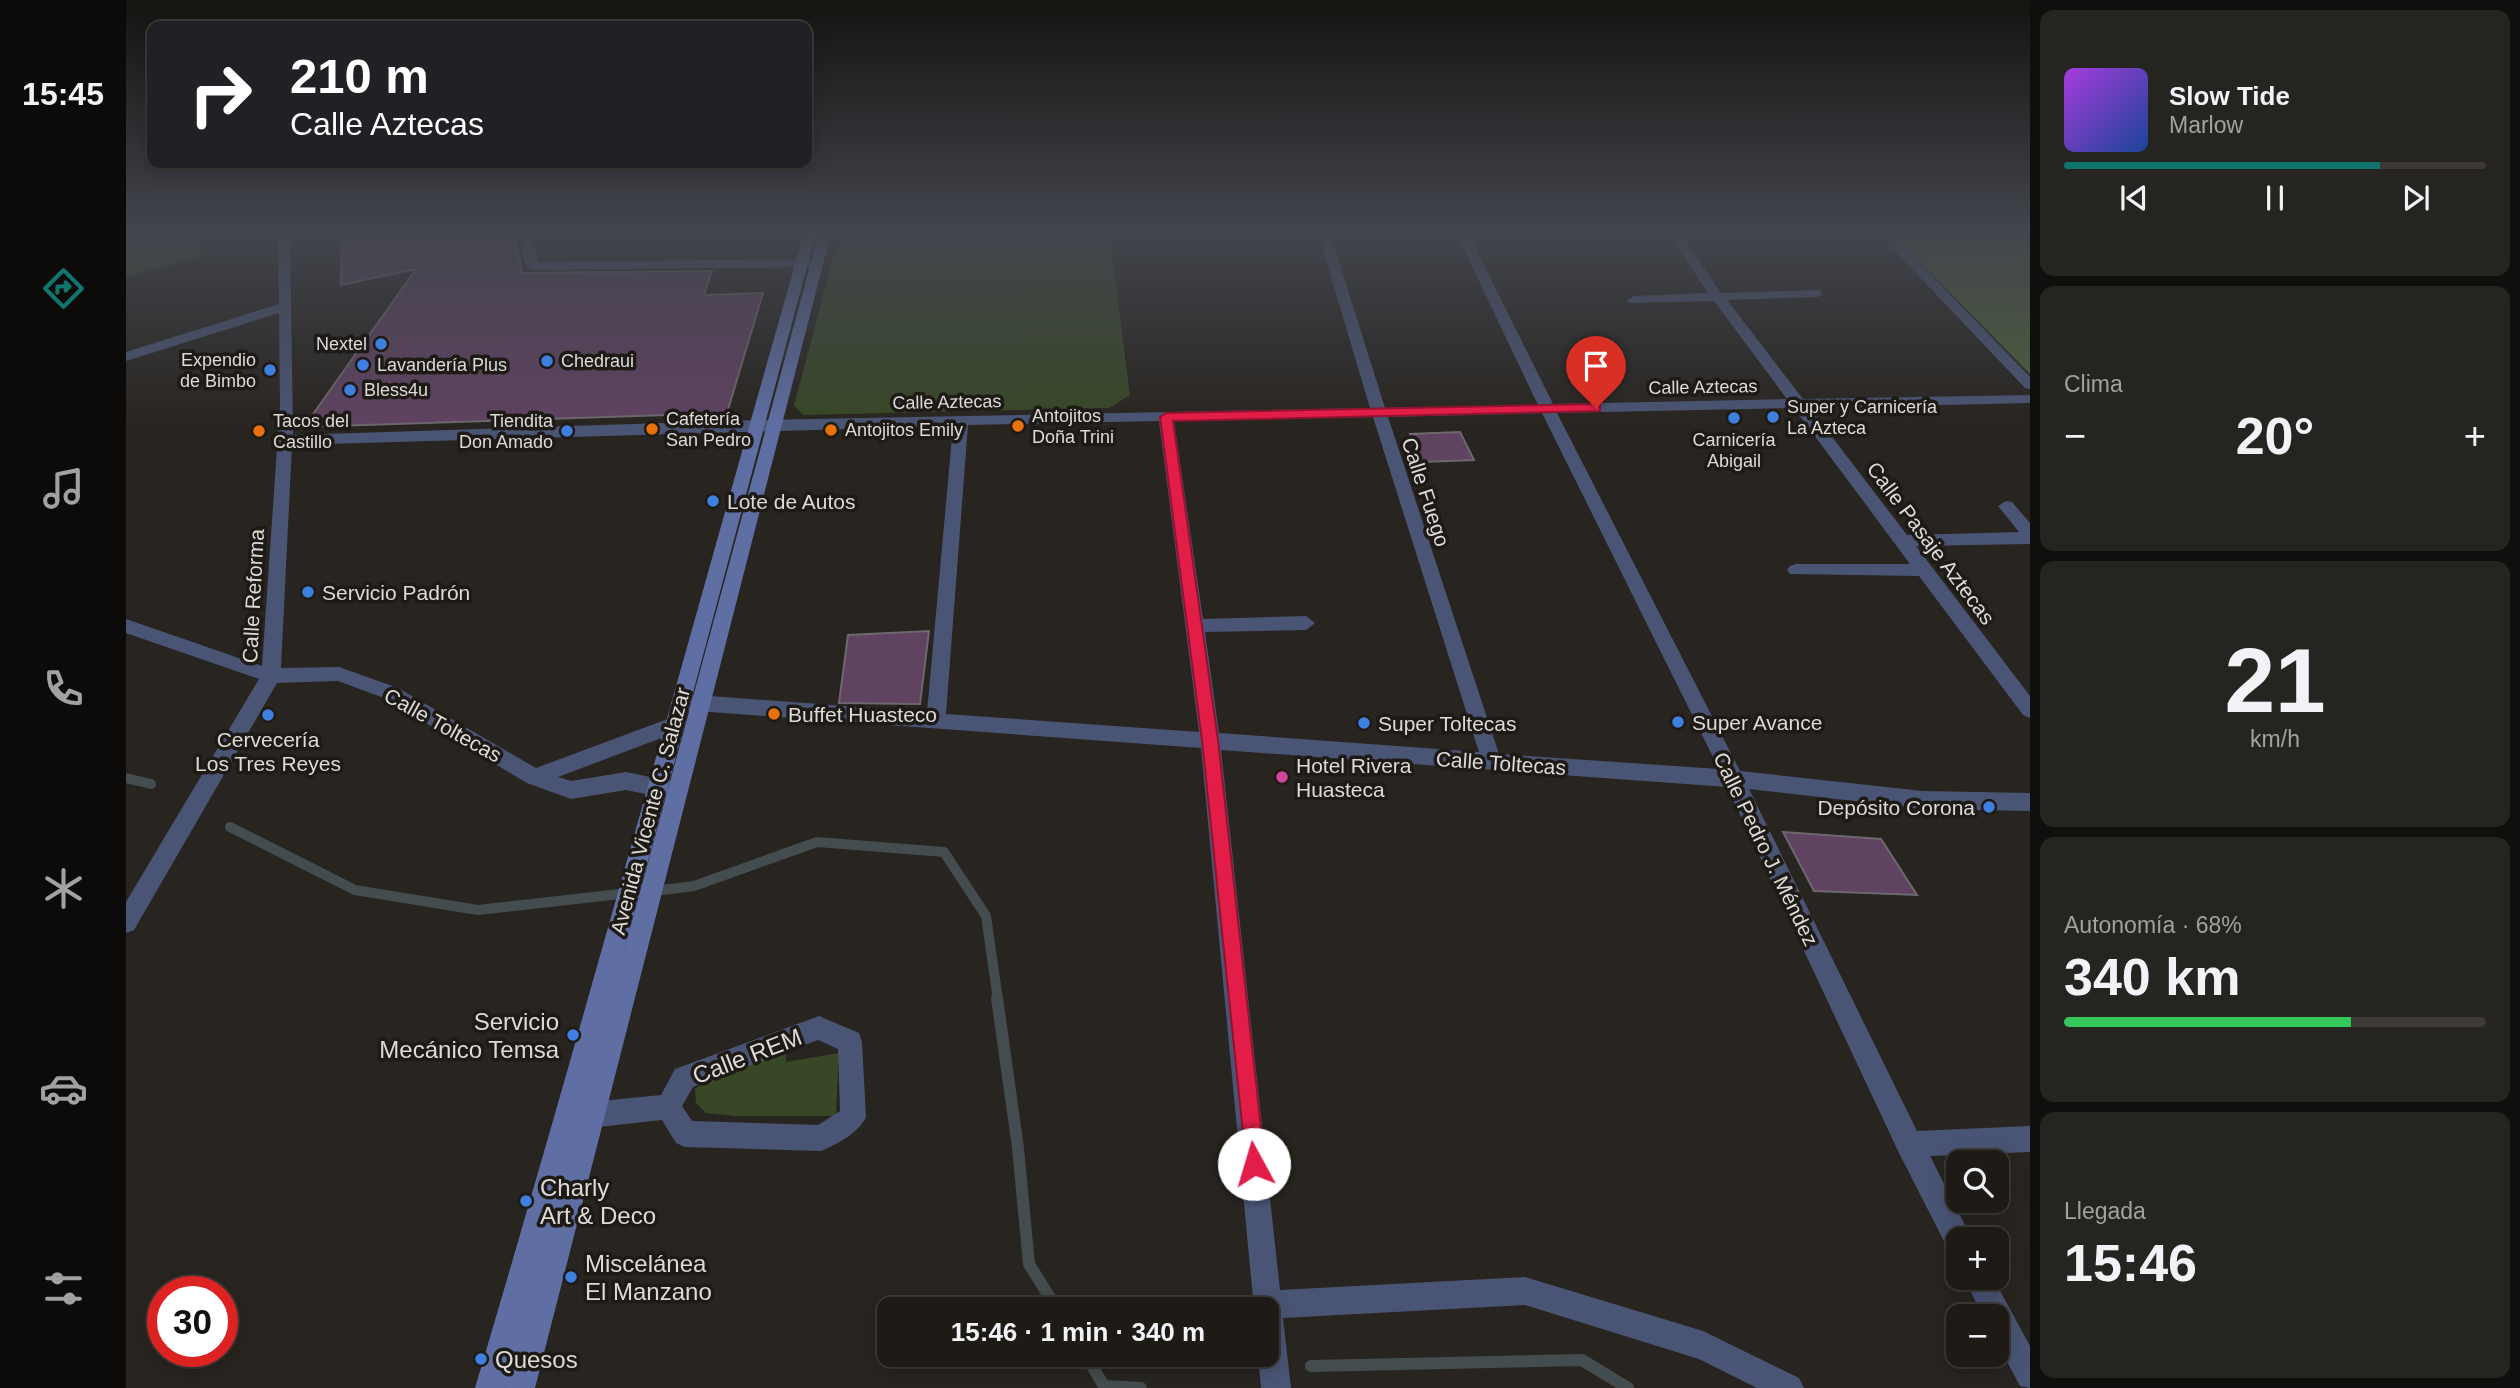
<!DOCTYPE html>
<html lang="es">
<meta charset="utf-8">
<style>
:root{--surface:#1e1b17;--page:#262420;--text:#f1f3f6;--muted:#a1a1a1;--line:#3c3936;--accent:#0f766e}
body{margin:0;font-family:Arial,sans-serif;background:var(--page);color:var(--text);height:100vh;display:flex;flex-direction:column;font-size:26px;white-space:nowrap}
*{box-sizing:border-box;margin:0}
p{font-size:23px;color:var(--muted)}
.icon{flex:none;width:38px;height:38px;fill:none;stroke:currentColor;stroke-width:2;stroke-linecap:round;stroke-linejoin:round}
.map{position:relative;flex:1;overflow:hidden}
.side{display:flex;flex-direction:column;gap:10px;padding:10px;background:#100f0d;width:490px}
.side>*{flex:none}
.top-card{position:absolute;left:21px;top:21px;width:665px;height:147px;border-radius:14px;box-shadow:0 4px 18px #0003,0 0 0 2px var(--line);background:#202124;color:#fff;overflow:hidden}
.buttons{position:absolute;left:1820px;top:1150px;display:grid;gap:14px}
.buttons a{display:grid;place-items:center;width:63px;height:63px;border-radius:14px;background:var(--surface);box-shadow:0 4px 18px #0003,0 0 0 2px var(--line);font-size:35px}
.speed{position:absolute;left:21px;top:1276px;display:flex;gap:14px;font-size:35px;font-weight:700;text-align:center}
.speed>*{display:grid;place-content:center;width:91px;height:91px;border-radius:50%;background:var(--surface);box-shadow:0 4px 18px #0003,0 0 0 2px var(--line);line-height:1}
.speed .limit{border:10px solid #d22;background:#fff;color:#111}
.pin{position:absolute;display:grid;place-items:center;width:60px;height:60px;color:#fff;margin:-72px -30px;border-radius:50% 50% 50% 0;rotate:-45deg;box-shadow:0 0 7px #0007}
.pin .icon{rotate:45deg}
.me{position:absolute;width:77px;margin:-38px;rotate:354deg;stroke-linejoin:round;filter:drop-shadow(0 0 5px #0008)}
.turn{display:flex;align-items:center;gap:24px;height:147px;padding:0 28px;font-size:32px}
.turn .icon{width:91px;height:91px;stroke-width:2.5}
.turn b{display:block;font-size:49px;line-height:60px}
.big{font-size:52px;font-weight:700;line-height:1.1}
.side .tile{flex:1;display:flex;flex-direction:column;justify-content:center;gap:10px;min-width:0;padding:0 24px;border-radius:14px;background:var(--page)}
.side .dial{align-items:center;gap:0}
.dial b{font-size:91px;line-height:1}
.song{display:flex;align-items:center;gap:21px}
.cover{width:84px;height:84px;border-radius:10px;background:linear-gradient(135deg,hsl(280 70% 55%),hsl(220 70% 35%))}
.played{height:7px;border-radius:4px;background:linear-gradient(90deg,var(--accent) 75%,var(--line) 75%)}
.keys{display:flex;justify-content:space-around;direction:ltr}
.heat{display:flex;justify-content:space-between;align-items:center;font-size:38px;direction:ltr}
.charge{height:10px;border-radius:5px;background:linear-gradient(90deg,#34c759 68%,var(--line) 0)}
.trip{position:absolute;left:751px;top:1297px;width:402px;height:70px;border-radius:14px;background:var(--surface);box-shadow:0 4px 18px #0003,0 0 0 2px var(--line);font-weight:700;line-height:70px;text-align:center}
main{display:flex;flex:1;min-height:0}
.tabs{display:flex;flex-direction:column;width:126px;justify-content:space-around;align-items:center;background:#0c0b09;color:var(--muted)}
.tabs .icon{width:49px;height:49px}
.tabs .current{color:var(--accent)}
.tabs b{font-size:32px;color:var(--text)}
.map>svg:first-child{display:block}
.green{fill:#384726}
.forest{fill:#4e6039}
.lines{fill:none;stroke-linecap:round;stroke-linejoin:round}
.stream-far1{stroke:#434c4e;stroke-width:10}
.stream{stroke:#434c4e;stroke-width:12}
.building{fill:#604261;stroke:#6d686d;stroke-width:2}
.minor{fill:#4a5575;fill-rule:evenodd}
.secondary{fill:#5f6fa3;fill-rule:evenodd}
.route{fill:#e11d48;stroke:#92132f;stroke-width:2}
.shop-dot{fill:#3f7fe0;stroke:#1e1a16;stroke-width:2.5}
.food-dot{fill:#e8710a;stroke:#1e1a16;stroke-width:2.5}
.hotel-dot{fill:#d1479c;stroke:#1e1a16;stroke-width:2.5}
.labels{text-anchor:middle;dominant-baseline:central;stroke-width:7;stroke-linejoin:round;paint-order:stroke}
.far-poi-label{font-size:18px;fill:#dddad7;stroke:#1e1a16;text-anchor:start}
.far-street-label{font-size:18px;fill:#dddad7;stroke:#1e1a16}
.street-label{font-size:21px;fill:#dddad7;stroke:#1e1a16}
.poi-label{font-size:21px;fill:#dddad7;stroke:#1e1a16;text-anchor:start}
.near-poi-label{font-size:24px;fill:#dddad7;stroke:#1e1a16;text-anchor:start}
.near-street-label{font-size:24px;fill:#dddad7;stroke:#1e1a16}
</style>
<main>
<nav class="tabs">
<b>15:45</b>
<svg class="icon current" aria-label="directions" viewBox="0 0 24 24"><path d="M12 3l9 9-9 9-9-9zM9 14v-3h6M13 9l2 2-2 2"/></svg>
<svg class="icon" aria-label="music" viewBox="0 0 24 24"><path d="M9 18V5l10-2v13"/><circle cx="6" cy="18" r="3"/><circle cx="16" cy="16" r="3"/></svg>
<svg class="icon" aria-label="phone" viewBox="0 0 24 24"><path d="M5 4h4l2 5-3 2q2 4 5 5l2-3 5 2v4C11 20 4 13 5 4z"/></svg>
<svg class="icon" aria-label="climate" viewBox="0 0 24 24"><path d="M12 3v18M4 7l16 10M4 17L20 7"/></svg>
<svg class="icon" aria-label="car" viewBox="0 0 24 24"><path d="M5 17H2v-5l4-1 3-4h7l3 4 3 1v5h-3M9 17h6M6 11h13"/><circle cx="7" cy="17" r="2"/><circle cx="17" cy="17" r="2"/></svg>
<svg class="icon" aria-label="filters" viewBox="0 0 24 24"><path d="M4 7h16M4 17h16"/><circle cx="9" cy="7" r="2"/><circle cx="15" cy="17" r="2"/></svg>
</nav>
<div class="map">
<svg width="1904" height="1388" viewBox="0 0 1904 1388">
<rect width="100%" height="100%" fill="#28241f"/>
<path class="green" d="M0 233H72L74 257 0 277Z
M714 233H983L1004 395 983 408 677 415 668 405Z
M660 1049V1062L713 1053 710 1116H609L580 1113 570 1103 569 1089 588 1074Z"/>
<path class="forest" d="M1766 233H1904V374Z"/>
<g class="lines">
<path class="stream-far1" d="M0 778 25 784
M104 827 229 890 352 910 503 893
M528 891 568 886 691 842 818 852 860 916 872 1000"/>
<path class="stream" d="M871 998 892 1148 903 1264 931 1309
M959 1354 978 1386 1015 1388
M1185 1366 1456 1360 1502 1388"/>
</g>
<path class="building" d="M216 233H388L396 273 586 271 578 295 637 293 601 413 178 427 290 269 215 285Z
M1334 432 1348 460 1296 462 1284 434Z
M803 631 794 704 713 703 722 635Z
M1657 832 1755 839 1791 895 1688 891Z"/>
<g class="lines">
<path class="minor" d="M152 233H164L167 435 631 420 1244 408 1192 233H1204L1259 408 1412 405 1330 233H1342L1427 404 1661 399 1588 301 1503 303 1501 300 1508 296 1582 293 1542 233H1554L1595 293 1695 290V296L1690 297 1601 300 1677 399 1904 395V403L1684 408 1781 535 1893 532 1872 506 1880 501 1886 502 1904 523V544L1790 546 1904 696V718L1897 715 1793 576 1664 574 1661 570 1664 566 1670 564H1784L1668 408 1431 413 1614 771 1797 791 1904 793V811L1797 809 1623 789 1791 1131 1904 1126V1152L1804 1156 1846 1239H1832V1253L1822 1249 1773 1153 1601 787 1095 750 1154 1290 1399 1277 1577 1331 1673 1378 1678 1388H1631L1573 1359 1399 1305 1157 1318 1165 1388H1135L1132 1354H1141V1309H1128L1075 748 557 710 550 707 547 702 550 697 557 694 801 712 827 426 166 445 155 668 213 667 272 688 410 768 547 717 554 719 557 725 554 731 432 777 445 781 500 772 548 782 555 785 558 791 555 797 548 800 500 790 445 799 401 783 258 698 212 681 151 683 8 930 0 933V902L133 679 0 633V619L136 666 154 405 153 313 0 361V352L153 304ZM1416 413 1593 769 1373 754 1262 417ZM1247 417 1353 752 1093 733 1079 632 1180 630 1189 623 1180 616 1077 619 1048 421ZM1033 421 1073 732 820 714 842 425Z
M393 233H405L412 262 691 259 697 263 691 267 406 270 400 266Z
M1752 233H1765L1904 377V389L1899 388Z
M693 1016 733 1033 736 1042 740 1117C733 1133 711 1144 695 1151L559 1147 550 1143 536 1120 454 1129 445 1125 441 1116 445 1107 454 1103 535 1095 549 1069ZM692 1040 712 1049 714 1111 692 1125 566 1121 556 1106 567 1087Z
M1838 1278H1867L1904 1346V1388L1894 1386 1871 1343V1316H1857Z"/>
<path class="secondary" d="M678 233H690L495 962 693 233H705L409 1388H379L388 1356 379 1388H349C463 1004 568 618 678 233Z"/>
</g>
<linearGradient id="sky" x2="0" y2="1"><stop stop-color="#161411"/><stop offset="0.54" stop-color="#42454d"/><stop offset="1" stop-color="#42454d" stop-opacity="0"/></linearGradient>
<rect width="1904" height="428" fill="url(#sky)"/>
<path class="route" d="M1470 404 1474 405V411L1047 421 1092 740 1139 1164 1136 1171 1128 1175 1121 1171 1076 740 1034 417 1040 413Z"/>
<g class="shop-dot">
<circle cx="255" cy="344" r="7"/>
<circle cx="421" cy="361" r="7"/>
<circle cx="237" cy="365" r="7"/>
<circle cx="144" cy="370" r="7"/>
<circle cx="224" cy="390" r="7"/>
<circle cx="1647" cy="417" r="7"/>
<circle cx="1608" cy="418" r="7"/>
<circle cx="441" cy="431" r="7"/>
<circle cx="587" cy="501" r="7"/>
<circle cx="182" cy="592" r="7"/>
<circle cx="142" cy="715" r="7"/>
<circle cx="1552" cy="722" r="7"/>
<circle cx="1238" cy="723" r="7"/>
<circle cx="1863" cy="807" r="7"/>
<circle cx="447" cy="1035" r="7"/>
<circle cx="400" cy="1201" r="7"/>
<circle cx="445" cy="1277" r="7"/>
<circle cx="355" cy="1359" r="7"/>
</g>
<g class="food-dot">
<circle cx="892" cy="426" r="7"/>
<circle cx="526" cy="429" r="7"/>
<circle cx="705" cy="430" r="7"/>
<circle cx="133" cy="431" r="7"/>
<circle cx="648" cy="714" r="7"/>
</g>
<circle class="hotel-dot" cx="1156" cy="777" r="7"/>
<g class="labels">
<g class="far-poi-label">
<text x="241" y="344" text-anchor="end">Nextel</text>
<text x="130" y="360" text-anchor="end">Expendio<tspan x="130" dy="21">de Bimbo</tspan></text>
<text x="435" y="361">Chedraui</text>
<text x="251" y="365">Lavandería Plus</text>
<text x="238" y="390">Bless4u</text>
<text x="1661" y="407">Super y Carnicería<tspan x="1661" dy="21">La Azteca</tspan></text>
<text x="906" y="416">Antojitos<tspan x="906" dy="21">Doña Trini</tspan></text>
<text x="540" y="419">Cafetería<tspan x="540" dy="21">San Pedro</tspan></text>
<text x="147" y="421">Tacos del<tspan x="147" dy="21">Castillo</tspan></text>
<text x="427" y="421" text-anchor="end">Tiendita<tspan x="427" dy="21">Don Amado</tspan></text>
<text x="719" y="430">Antojitos Emily</text>
<text x="1608" y="440" text-anchor="middle">Carnicería<tspan x="1608" dy="21">Abigail</tspan></text>
</g>
<g class="far-street-label">
<text transform="translate(1577 387) rotate(-1)">Calle Aztecas</text>
<text transform="translate(821 402) rotate(-1)">Calle Aztecas</text>
</g>
<g class="street-label">
<text transform="translate(1300 492) rotate(72)">Calle Fuego</text>
<text transform="translate(1805 543) rotate(53)">Calle Pasaje Aztecas</text>
<text transform="translate(127 596) rotate(-87)">Calle Reforma</text>
<text transform="translate(317 725) rotate(29)">Calle Toltecas</text>
<text transform="translate(1375 763) rotate(4)">Calle Toltecas</text>
<text transform="translate(524 811) rotate(-75)">Avenida Vicente C. Salazar</text>
<text transform="translate(1640 849) rotate(64)">Calle Pedro J. Méndez</text>
</g>
<g class="poi-label">
<text x="601" y="501">Lote de Autos</text>
<text x="196" y="592">Servicio Padrón</text>
<text x="662" y="714">Buffet Huasteco</text>
<text x="1566" y="722">Super Avance</text>
<text x="1252" y="723">Super Toltecas</text>
<text x="142" y="739" text-anchor="middle">Cervecería<tspan x="142" dy="24">Los Tres Reyes</tspan></text>
<text x="1170" y="765">Hotel Rivera<tspan x="1170" dy="24">Huasteca</tspan></text>
<text x="1849" y="807" text-anchor="end">Depósito Corona</text>
</g>
<g class="near-poi-label">
<text x="433" y="1021" text-anchor="end">Servicio<tspan x="433" dy="28">Mecánico Temsa</tspan></text>
<text x="414" y="1187">Charly<tspan x="414" dy="28">Art &amp; Deco</tspan></text>
<text x="459" y="1263">Miscelánea<tspan x="459" dy="28">El Manzano</tspan></text>
<text x="369" y="1359">Quesos</text>
</g>
<g class="near-street-label">
<text transform="translate(621 1056) rotate(-21)">Calle REM</text>
</g>
</g>
</svg>
<div class="buttons">
<a><svg class="icon" aria-label="search" viewBox="0 0 24 24"><circle cx="10" cy="10" r="6"/><path d="M15 15l6 6"/></svg></a>
<a>+</a>
<a>−</a>
</div>
<div class="speed"><div class="limit">30</div></div>
<div class="pin" style="left:1470px;top:408px;background:#d93025"><svg class="icon" aria-label="arrive" viewBox="0 0 24 24"><path d="M6 21V4h12l-3 4 3 4H6"/></svg></div>
<svg class="me" style="left:1128px;top:1164px" viewBox="-20 -20 40 40"><circle r="19" fill="#fff"/><path d="M0-13L10 11 0 6-10 11z" fill="#e11d48"/></svg>
<div class="trip">15:46 · 1 min · 340 m</div>
<div class="top-card">
<div class="turn"><svg class="icon" aria-label="right" viewBox="0 0 24 24"><path d="M7 20v-9h11M14 6l5 5-5 5"/></svg><div><b>210 m</b>Calle Aztecas</div></div>
</div>
</div>
<section class="side">
<div class="tile">
<div class="song"><i class="cover"></i><div><b>Slow Tide</b><p>Marlow</p></div></div>
<div class="played"></div>
<div class="keys"><svg class="icon" aria-label="previous" viewBox="0 0 24 24"><path d="M18 5L8 12l10 7zM5 5v14"/></svg><svg class="icon" aria-label="pause" viewBox="0 0 24 24"><path d="M8 5v14M16 5v14"/></svg><svg class="icon" aria-label="next" viewBox="0 0 24 24"><path d="M6 5l10 7-10 7zM19 5v14"/></svg></div>
</div>
<div class="tile"><p>Clima</p>
<div class="heat"><a>−</a><b class="big">20°</b><a>+</a></div>
</div>
<div class="tile dial"><b>21</b><p>km/h</p></div>
<div class="tile"><p>Autonomía · 68%</p><b class="big">340 km</b><div class="charge"></div></div>
<div class="tile"><p>Llegada</p><b class="big">15:46</b></div>
</section>
</main>
